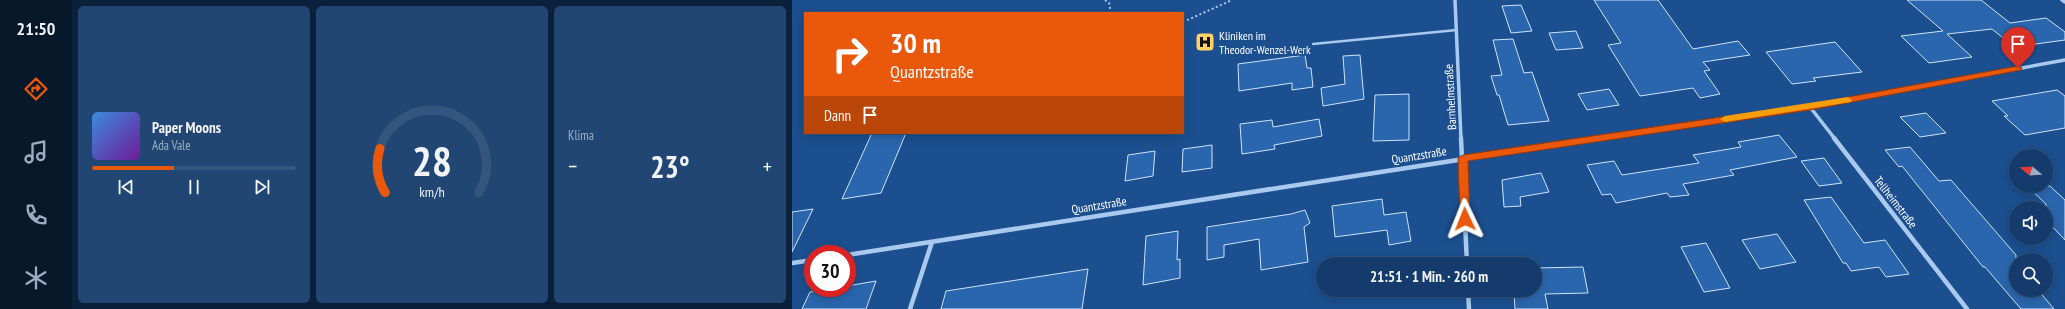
<!DOCTYPE html>
<html lang="de">
<meta charset="utf-8">
<style>
:root{--surface:#143b6b;--page:#214673;--text:#f1f3f6;--muted:#9dadc1;--line:#33557e;--accent:#ea580c}
body{margin:0;font-family:"PT Sans Narrow",sans-serif;background:var(--page);color:var(--text);height:100vh;display:flex;flex-direction:column;font-size:15px;white-space:nowrap}
*{box-sizing:border-box;margin:0}
p{font-size:13px;color:var(--muted)}
.icon{flex:none;width:22px;height:22px;fill:none;stroke:currentColor;stroke-width:2;stroke-linecap:round;stroke-linejoin:round}
.map{position:relative;flex:1;overflow:hidden}
.drawer{display:flex;flex-direction:column;gap:6px;padding:6px;background:#0b203b;width:720px}
.drawer>*{flex:none}
.banner{position:absolute;left:12px;top:12px;width:380px;height:122px;border-radius:0px;box-shadow:0 2px 10px #0003,0 0 0 1px var(--line);background:#ea580c;color:#fff;overflow:hidden}
.needle{width:26px;rotate:288deg}
.buttons{position:absolute;left:1217px;top:149px;display:grid;gap:8px}
.buttons a{display:grid;place-items:center;width:44px;height:44px;border-radius:50%;background:var(--surface);box-shadow:0 2px 10px #0003,0 0 0 1px var(--line);font-size:20px}
.speed{position:absolute;left:12px;top:245px;display:flex;gap:8px;font-size:20px;font-weight:700;text-align:center}
.speed>*{display:grid;place-content:center;width:52px;height:52px;border-radius:50%;background:var(--surface);box-shadow:0 2px 10px #0003,0 0 0 1px var(--line);line-height:1}
.speed .limit{border:6px solid #d22;background:#fff;color:#111}
.pin{position:absolute;display:grid;place-items:center;width:34px;height:34px;color:#fff;margin:-41px -17px;border-radius:50% 50% 50% 0;rotate:-45deg;box-shadow:0 0 4px #0007}
.pin .icon{rotate:45deg}
.me{position:absolute;width:44px;margin:-22px;rotate:358deg;stroke-linejoin:round;filter:drop-shadow(0 0 3px #0008)}
.turn{display:flex;align-items:center;gap:14px;height:84px;padding:0 20px;font-size:18px}
.turn .icon{width:52px;height:52px;stroke-width:2.5}
.turn b{display:block;font-size:28px;line-height:34px}
.then{display:flex;align-items:center;height:38px;padding:0 20px;background:#0003;gap:8px;font-size:15px}
.big{font-size:30px;font-weight:700;line-height:1.1}
.drawer .card{flex:1;display:flex;flex-direction:column;justify-content:center;gap:6px;min-width:0;padding:0 14px;border-radius:6px;background:var(--page)}
.drawer .dial{align-items:center;gap:0}
.dial svg{height:104px;overflow:visible;fill:none;stroke:var(--line);stroke-width:7;stroke-linecap:round;text-anchor:middle}
.dial text{fill:var(--text);stroke:none}
.song{display:flex;align-items:center;gap:12px}
.cover{width:48px;height:48px;border-radius:6px;background:linear-gradient(135deg,hsl(210 70% 55%),hsl(280 70% 35%))}
.played{height:4px;border-radius:2px;background:linear-gradient(90deg,var(--accent) 40%,var(--line) 40%)}
.keys{display:flex;justify-content:space-around;direction:ltr}
.heat{display:flex;justify-content:space-between;align-items:center;font-size:22px;direction:ltr}
.drawer .tiles{flex:1;display:grid;gap:6px;grid-template-columns:repeat(3,1fr)}
.trip{position:absolute;left:524px;top:257px;width:226px;height:40px;border-radius:20px;background:var(--surface);box-shadow:0 2px 10px #0003,0 0 0 1px var(--line);font-weight:700;line-height:40px;text-align:center}
main{display:flex;flex:1;min-height:0}
.tab-bar{display:flex;flex-direction:column;width:72px;justify-content:space-around;align-items:center;background:#08182b;color:var(--muted)}
.tab-bar .icon{width:28px;height:28px}
.tab-bar .active{color:var(--accent)}
.tab-bar b{font-size:18px;color:var(--text)}
.map>svg:first-child{display:block}
.building{fill:#2a66ad;stroke:#cfe3fa}
.lines{fill:none;stroke-linecap:round;stroke-linejoin:round}
.path{stroke:#a9c9ee;stroke-width:2;stroke-dasharray:2 2.5;stroke-linecap:butt}
.lane{stroke:#a9c9ee;stroke-width:2.5}
.street-far1{stroke:#a9c9ee;stroke-width:3.5}
.street{stroke:#a9c9ee;stroke-width:4.5}
.route{fill:#ea580c;stroke:#983908}
.slow{fill:#f59e0b}
.labels{text-anchor:middle;dominant-baseline:central;stroke-width:4;stroke-linejoin:round;paint-order:stroke}
.poi-label{font-size:12px;fill:#fff;stroke:#1b4f8f;text-anchor:start}
.street-label{font-size:12px;fill:#fff;stroke:#1b4f8f}
</style>
<main>
<nav class="tab-bar">
<b>21:50</b>
<svg class="icon active" aria-label="directions" viewBox="0 0 24 24"><path d="M12 3l9 9-9 9-9-9zM9 14v-3h6M13 9l2 2-2 2"/></svg>
<svg class="icon" aria-label="music" viewBox="0 0 24 24"><path d="M9 18V5l10-2v13"/><circle cx="6" cy="18" r="3"/><circle cx="16" cy="16" r="3"/></svg>
<svg class="icon" aria-label="phone" viewBox="0 0 24 24"><path d="M5 4h4l2 5-3 2q2 4 5 5l2-3 5 2v4C11 20 4 13 5 4z"/></svg>
<svg class="icon" aria-label="climate" viewBox="0 0 24 24"><path d="M12 3v18M4 7l16 10M4 17L20 7"/></svg>
</nav>
<section class="drawer">
<div class="tiles">
<div class="card">
<div class="song"><i class="cover"></i><div><b>Paper Moons</b><p>Ada Vale</p></div></div>
<div class="played"></div>
<div class="keys"><svg class="icon" aria-label="previous" viewBox="0 0 24 24"><path d="M18 5L8 12l10 7zM5 5v14"/></svg><svg class="icon" aria-label="pause" viewBox="0 0 24 24"><path d="M8 5v14M16 5v14"/></svg><svg class="icon" aria-label="next" viewBox="0 0 24 24"><path d="M6 5l10 7-10 7zM19 5v14"/></svg></div>
</div>
<div class="card dial"><svg viewBox="0 0 100 80">
<path d="M14 69A42 42 0 1 1 86 69"/>
<path d="M14 69A42 42 0 0 1 10 35" stroke="#ea580c"/>
<text x="50" y="56" font-size="32" font-weight="700">28</text>
<text x="50" y="72" font-size="11">km/h</text>
</svg></div>
<div class="card"><p>Klima</p>
<div class="heat"><a>−</a><b class="big">23°</b><a>+</a></div>
</div>
</div>
</section>
<div class="map">
<svg width="1273" height="309" viewBox="0 0 1273 309">
<rect width="100%" height="100%" fill="#1b4f8f"/>
<path class="building" d="M802 0H866L901 49 946 41 958 55 911 62 918 70 912 71 928 94 908 98 901 88 848 96 816 45 829 43Z
M1115 0H1189L1218 23 1254 18 1273 32V40L1222 47 1200 29 1155 34 1180 57 1137 63 1109 36 1151 31Z
M729 5 740 31 719 33 710 6Z
M784 31 791 48 764 50 757 33Z
M721 39 732 73 740 72 757 121 716 125 707 95H705L699 76 710 75 701 40Z
M1043 42 1070 72 1021 78 1024 81 1000 84 974 52Z
M513 55 515 68H519L521 87 500 90V83L447 91 446 64Z
M568 55 572 99 531 106 529 88 553 84 551 56Z
M817 89 827 105 795 110 786 94Z
M1265 90 1273 96V128L1233 135 1212 116H1216L1200 101Z
M617 94V140L581 141 583 95Z
M1134 113 1154 133 1128 137 1108 117Z
M527 119 530 136 482 145 483 149 450 154 448 124 480 120 481 127Z
M80 133H114L89 193 50 199Z
M987 135 1005 157 938 170 942 175 891 184 897 195 878 197 875 193 824 203 819 194 810 195 795 165 822 161 830 175 907 163 901 155 949 147 946 142Z
M420 145V168L390 172 391 149Z
M1118 147 1147 181 1159 180 1224 255V290H1246L1262 309H1229L1193 267H1191L1110 166 1107 167 1093 150Z
M363 151 361 176 333 181 336 155Z
M1032 158 1050 183 1027 186 1009 161Z
M749 173 757 192 728 197 729 206 712 207 710 180Z
M1235 186H1258L1273 200V240L1254 220V204Z
M1039 197 1072 243 1093 240 1117 274 1094 277 1087 267 1059 271 1054 263H1051L1012 200Z
M590 199 592 215 614 212 619 241 597 245 595 230 543 237 540 206Z
M21 209 0 252V212Z
M513 210 518 223 512 227 516 262 469 270 467 239 432 245V257L415 260V227L499 214Z
M386 231 385 260 388 259V278L351 285 354 236Z
M985 234 1004 262 968 269 950 240Z
M914 243 938 288 912 292 889 247Z
M791 267 796 293 753 294 756 309H723L722 294H738V290H743V268Z
M296 269 290 309H149L154 291Z
M84 281 74 309H10L18 292 55 288V286Z"/>
<g class="lines">
<path class="path" d="M313 0 317 3 319 13
M391 22 440 0"/>
<path class="lane" d="M521 44 665 30"/>
<path class="street-far1" d="M663 0 669 139
M1270 0 1273 2
M1018 107 1043 139
M800 139 1018 107 1273 60"/>
<path class="street" d="M669 138 675 264
M1042 138 1175 309
M55 255 807 138
M0 263 21 260
M676 290 677 309
M118 309 140 242"/>
</g>
<path class="route" d="M1226 66 1230 68 1229 70 1018 110 676 161 678 219 673 223 668 219 666 158 671 155 1018 104Z"/>
<path class="slow" d="M1056 97 1060 100 1059 102 933 122 928 119 933 116Z"/>
<defs>
<g id="hospital-square" transform="scale(1)"><rect x="-9" y="-9" width="18" height="18" rx="4" fill="#ffd166" stroke="#1b4f8f"/><path d="M-5-5h3v3.5h4V-5h3V5h-3V1.5h-4V5h-3Z" fill="#111"/></g>
</defs>
<g fill-rule="evenodd">
<use href="#hospital-square" x="413" y="42"/>
</g>
<g class="labels">
<g class="poi-label">
<text x="427" y="35">Kliniken im<tspan x="427" dy="14">Theodor-Wenzel-Werk</tspan></text>
</g>
<g class="street-label">
<text transform="translate(658 97) rotate(-93)">Barnhelmstraße</text>
<text transform="translate(627 155) rotate(-9)">Quantzstraße</text>
<text transform="translate(1104 202) rotate(52)">Tellheimstraße</text>
<text transform="translate(307 205) rotate(-9)">Quantzstraße</text>
</g>
</g>
</svg>
<div class="buttons">
<a><svg class="needle" viewBox="-14 -14 28 28"><path d="M0-13l5 13h-10z" fill="#e53935"/><path d="M0 13l5-13h-10z" fill="#9dadc1"/></svg></a>
<a><svg class="icon" aria-label="sound" viewBox="0 0 24 24"><path d="M4 9h4l5-4v14l-5-4H4zM17 9q2 3 0 6"/></svg></a>
<a><svg class="icon" aria-label="search" viewBox="0 0 24 24"><circle cx="10" cy="10" r="6"/><path d="M15 15l6 6"/></svg></a>
</div>
<div class="speed"><div class="limit">30</div></div>
<div class="pin" style="left:1226px;top:68px;background:#d93025"><svg class="icon" aria-label="arrive" viewBox="0 0 24 24"><path d="M6 21V4h12l-3 4 3 4H6"/></svg></div>
<svg class="me" style="left:673px;top:219px" viewBox="-20 -20 40 40"><path d="M0-17L14 15 0 8-14 15z" fill="#ea580c" stroke="#fff" stroke-width="4"/></svg>
<div class="trip">21:51 · 1 Min. · 260 m</div>
<div class="banner">
<div class="turn"><svg class="icon" aria-label="right" viewBox="0 0 24 24"><path d="M7 20v-9h11M14 6l5 5-5 5"/></svg><div><b>30 m</b>Quantzstraße</div></div>
<div class="then">Dann<svg class="icon" aria-label="arrive" viewBox="0 0 24 24"><path d="M6 21V4h12l-3 4 3 4H6"/></svg></div>
</div>
</div>
</main>
